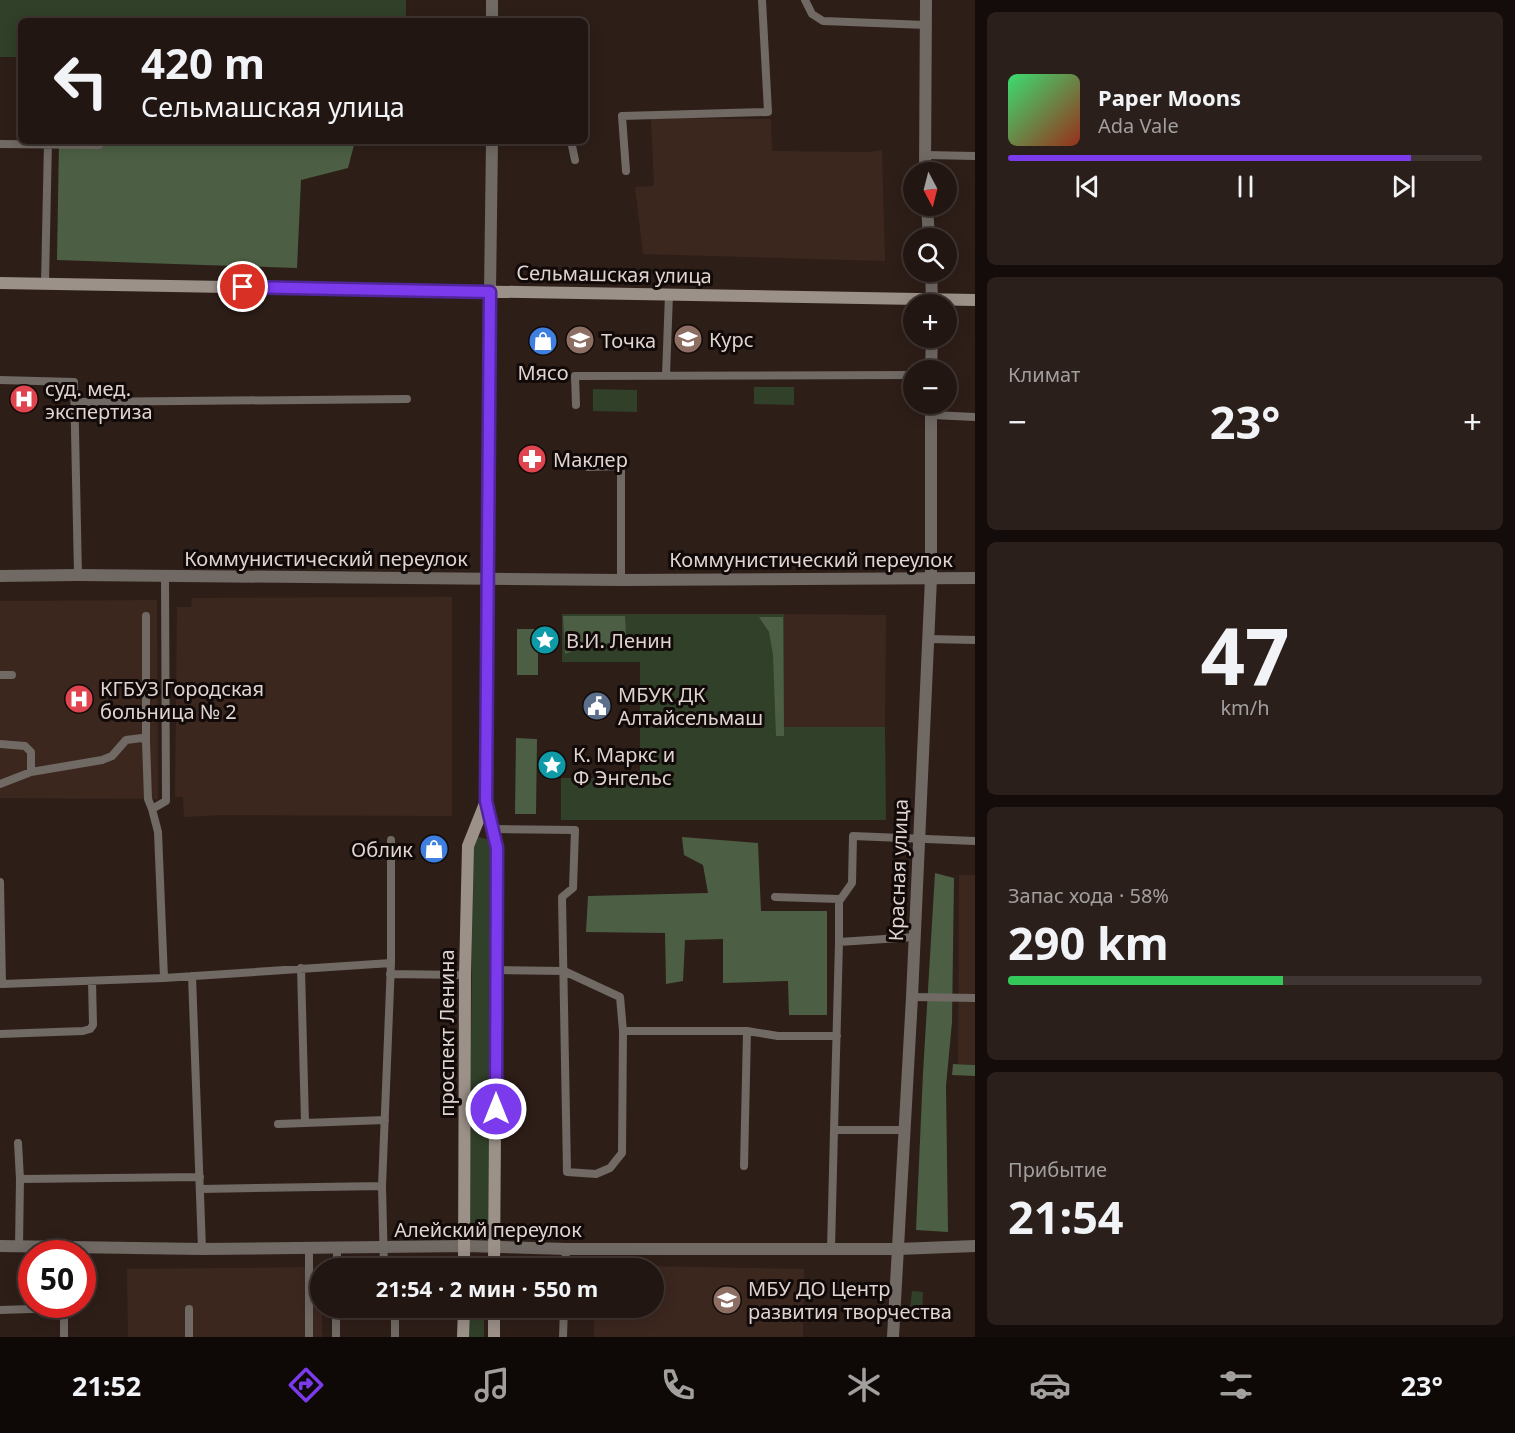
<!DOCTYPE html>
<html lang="ru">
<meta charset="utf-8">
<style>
:root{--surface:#221612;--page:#2a1f1b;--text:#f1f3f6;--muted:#a29f9f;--line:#3f3532;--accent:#7c3aed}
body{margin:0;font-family:"Noto Sans",sans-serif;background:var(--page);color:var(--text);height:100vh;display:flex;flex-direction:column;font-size:22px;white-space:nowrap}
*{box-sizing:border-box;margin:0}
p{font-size:20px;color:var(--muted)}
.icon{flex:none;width:33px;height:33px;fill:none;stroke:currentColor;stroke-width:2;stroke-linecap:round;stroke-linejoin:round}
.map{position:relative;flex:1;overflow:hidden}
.drawer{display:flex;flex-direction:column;gap:12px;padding:12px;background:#130c0a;width:540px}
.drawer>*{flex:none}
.guide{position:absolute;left:18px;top:18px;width:570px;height:126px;border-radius:9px;box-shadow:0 3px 15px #0003,0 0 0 2px var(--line);background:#221612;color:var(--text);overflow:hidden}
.needle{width:39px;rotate:173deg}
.buttons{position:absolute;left:903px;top:162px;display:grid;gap:12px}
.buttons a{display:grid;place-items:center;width:54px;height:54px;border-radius:50%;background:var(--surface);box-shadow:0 3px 15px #0003,0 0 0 2px var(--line);font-size:30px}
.speed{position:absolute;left:18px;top:1240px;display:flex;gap:12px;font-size:30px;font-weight:700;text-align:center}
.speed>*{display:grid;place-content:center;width:78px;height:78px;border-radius:50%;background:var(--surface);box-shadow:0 3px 15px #0003,0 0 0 2px var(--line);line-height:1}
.speed .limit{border:9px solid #d22;background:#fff;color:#111}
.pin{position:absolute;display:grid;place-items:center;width:51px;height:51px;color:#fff;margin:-26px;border:3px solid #fff;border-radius:50%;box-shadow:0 2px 6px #0007}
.me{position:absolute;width:66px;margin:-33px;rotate:0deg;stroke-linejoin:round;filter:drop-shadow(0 0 4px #0008)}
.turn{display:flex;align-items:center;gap:21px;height:126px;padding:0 24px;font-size:27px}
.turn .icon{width:78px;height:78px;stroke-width:2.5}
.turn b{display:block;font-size:42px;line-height:51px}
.big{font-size:45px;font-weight:700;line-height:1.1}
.drawer .tile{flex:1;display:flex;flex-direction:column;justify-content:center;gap:9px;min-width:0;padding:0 21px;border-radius:9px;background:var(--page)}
.drawer .dial{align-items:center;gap:0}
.dial b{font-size:78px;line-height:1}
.song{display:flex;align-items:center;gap:18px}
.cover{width:72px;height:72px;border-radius:9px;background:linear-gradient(135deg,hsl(140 70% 55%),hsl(10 70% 35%))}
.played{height:6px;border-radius:3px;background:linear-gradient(90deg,var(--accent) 85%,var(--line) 85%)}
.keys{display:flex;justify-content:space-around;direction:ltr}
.heat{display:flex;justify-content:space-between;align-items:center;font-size:33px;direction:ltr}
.charge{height:9px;border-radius:4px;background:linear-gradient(90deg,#34c759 58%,var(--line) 0)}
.trip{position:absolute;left:310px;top:1258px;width:354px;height:60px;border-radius:30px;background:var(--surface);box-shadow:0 3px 15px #0003,0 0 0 2px var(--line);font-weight:700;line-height:60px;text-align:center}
.menu{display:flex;height:96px;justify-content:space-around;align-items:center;background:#0e0907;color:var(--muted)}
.menu .icon{width:42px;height:42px}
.menu .selected{color:var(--accent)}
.menu b{font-size:27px;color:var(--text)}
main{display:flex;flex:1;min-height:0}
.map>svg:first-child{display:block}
.built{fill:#3c271f}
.green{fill:#314029}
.forest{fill:#4c5f44}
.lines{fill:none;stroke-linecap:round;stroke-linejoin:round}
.service{stroke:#706964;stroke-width:8}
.minor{stroke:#706964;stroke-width:12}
.tertiary{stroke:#706964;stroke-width:12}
.secondary{stroke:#9c9189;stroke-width:12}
.route-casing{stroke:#51269a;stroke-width:15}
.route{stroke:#7c3aed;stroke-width:10}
.labels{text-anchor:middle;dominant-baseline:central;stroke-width:6;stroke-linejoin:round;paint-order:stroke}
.street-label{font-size:20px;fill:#dfd4d0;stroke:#110a08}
.poi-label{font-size:20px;fill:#dfd4d0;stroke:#110a08;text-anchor:start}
</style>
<main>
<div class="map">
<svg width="975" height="1337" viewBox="0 0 975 1337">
<rect width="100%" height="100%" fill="#2e1e18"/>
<path class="built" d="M651 118 771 119 772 151 868 152 882 150 885 261 643 254 635 187 654 186Z
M452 597V816L222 815 184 817 183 797H175L177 607H191L192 598Z
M157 600 158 799 0 798V601Z
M784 614 886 615 885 727 784 728Z
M959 875H975V1065L958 1064Z
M595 1265 804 1269 803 1337H594V1308H654V1269H595Z
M322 1267V1337H128L127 1269Z"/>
<path class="green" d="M0 0H406V21H21V57H0Z
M754 387H794V405L754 404Z
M593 389 637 390V412L593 411Z
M562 614H784V727H885L886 820H561V778H640V662H562Z
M478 837 487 839 493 848 489 1240 469 1239 473 844Z
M912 1291 923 1292 922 1311 910 1310Z
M467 1308H484V1337H467Z"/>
<path class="forest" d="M59 141H355L348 168 301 180 297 268 57 260Z
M563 616H625L626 634 609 643 598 646 582 647 565 654Z
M759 617H783L784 736H776L773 655 769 632Z
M517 629H538V675H517Z
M516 738 537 739 536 814H515Z
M682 837 758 843 761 911H827V1015H789L788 981 723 983V939L685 940 683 981 666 984 665 933 586 932 588 896 708 893 703 865 684 855Z
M935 873 954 878 952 1022 946 1086 948 1232 916 1230 923 1073Z
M953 1064 975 1065V1076L952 1075Z"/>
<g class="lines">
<path class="service" d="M805 0 812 14 823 21 926 25
M571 141 575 160
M0 144 99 145
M926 155 975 156
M626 171 622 116 768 112 762 0
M45 283 48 141
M666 375 669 294
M0 380 74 382 78 575
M75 402 407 399
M576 405 575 376 914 375
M932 415 975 417
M588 467 621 466V580
M146 616V741
M928 639 975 640
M0 675H12
M0 744 25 746 31 752V772
M0 784 31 772 102 760 112 756 126 740 142 738 146 741 148 799 152 809
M493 829 575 830 573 888 562 897 567 1172 596 1174 610 1168 622 1153 623 1031
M0 882 2 984 164 978 391 963
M775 897 839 899V942
M840 900 852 883 853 836 975 841
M301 968 305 1123
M497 970 564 971 620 997 623 1031H747L778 1036H837
M390 974 465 975
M192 976 202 1249
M164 978 158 832 152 809 166 801 165 576
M912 997 975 998
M0 1034 83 1031 90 1029 93 1025 92 981
M278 1124 385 1120
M834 1130 839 942 915 937
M18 1143 20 1179
M744 1166 747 1031
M382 1186 391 963V840
M201 1189 382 1186 384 1269
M19 1247 20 1179 200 1177
M309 1249V1337
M831 1249 834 1130H905
M337 1269V1249
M565 1269 566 1249
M189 1309V1337
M0 1310 64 1308V1337
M336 1337V1308
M395 1337V1308
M563 1337 564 1308"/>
<path class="minor" d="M925 172 926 0
M927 206 929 238
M931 272 932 300
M0 576 78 575 621 580 975 578
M0 1246 202 1249 466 1246 566 1249H898L975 1246"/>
<path class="tertiary" d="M492 21V0
M490 292 492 141
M931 370 932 338
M893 1337 912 997 931 578V404"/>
<path class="secondary" d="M0 283 975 300
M490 292 486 801 497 848 494 1269
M464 1269 465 975 468 846 486 801
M463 1337 464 1308
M494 1337V1308"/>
</g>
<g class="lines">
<g class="route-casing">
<path id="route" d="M243 287 490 292 486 801 497 848 496 1109"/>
</g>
<use href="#route" class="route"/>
</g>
<defs>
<g id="school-disc" transform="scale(1.5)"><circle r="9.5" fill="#8d6e63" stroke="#110a08"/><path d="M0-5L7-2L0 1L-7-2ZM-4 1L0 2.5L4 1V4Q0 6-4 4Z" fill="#fff"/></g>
<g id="shop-disc" transform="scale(1.5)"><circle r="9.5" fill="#3f7fe0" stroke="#110a08"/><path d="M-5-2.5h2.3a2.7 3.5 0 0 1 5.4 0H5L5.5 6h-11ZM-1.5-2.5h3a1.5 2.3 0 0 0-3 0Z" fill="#fff"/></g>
<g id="hospital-disc" transform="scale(1.5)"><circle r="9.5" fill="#e0444e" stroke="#110a08"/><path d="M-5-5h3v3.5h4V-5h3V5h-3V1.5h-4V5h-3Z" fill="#fff"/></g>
<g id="pharmacy-disc" transform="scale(1.5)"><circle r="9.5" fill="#e0444e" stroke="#110a08"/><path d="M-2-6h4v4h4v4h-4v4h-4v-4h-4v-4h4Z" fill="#fff"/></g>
<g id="sight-disc" transform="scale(1.5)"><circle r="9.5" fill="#0f9aa8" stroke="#110a08"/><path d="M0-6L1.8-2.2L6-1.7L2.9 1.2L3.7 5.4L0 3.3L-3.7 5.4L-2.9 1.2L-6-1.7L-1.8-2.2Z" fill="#fff"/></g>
<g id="civic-disc" transform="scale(1.5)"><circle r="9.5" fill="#5c6f8a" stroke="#110a08"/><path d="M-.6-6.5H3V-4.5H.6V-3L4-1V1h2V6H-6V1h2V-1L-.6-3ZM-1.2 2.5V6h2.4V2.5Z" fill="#fff"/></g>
</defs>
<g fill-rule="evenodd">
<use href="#school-disc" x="688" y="339"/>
<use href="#school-disc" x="580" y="340"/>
<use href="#shop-disc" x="543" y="341"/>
<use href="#hospital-disc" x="24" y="399"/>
<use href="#pharmacy-disc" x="532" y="459"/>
<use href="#sight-disc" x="545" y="640"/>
<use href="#hospital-disc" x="79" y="699"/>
<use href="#civic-disc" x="597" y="706"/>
<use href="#sight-disc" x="552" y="765"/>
<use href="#shop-disc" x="434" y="849"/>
<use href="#school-disc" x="727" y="1300"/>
</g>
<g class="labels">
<g class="street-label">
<text transform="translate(614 274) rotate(1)">Сельмашская улица</text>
<text x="326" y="558">Коммунистический переулок</text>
<text x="811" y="559">Коммунистический переулок</text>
<text transform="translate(898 870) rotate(-88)">Красная улица</text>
<text transform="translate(446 1033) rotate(-90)">проспект Ленина</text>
<text x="488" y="1229">Алейский переулок</text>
</g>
<g class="poi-label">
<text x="709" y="339">Курс</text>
<text x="601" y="340">Точка</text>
<text x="543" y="372" text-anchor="middle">Мясо</text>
<text x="45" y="388">суд. мед.<tspan x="45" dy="23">экспертиза</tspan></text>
<text x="553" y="459">Маклер</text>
<text x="566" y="640">В.И. Ленин</text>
<text x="100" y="688">КГБУЗ Городская<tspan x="100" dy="23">больница № 2</tspan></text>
<text x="618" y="694">МБУК ДК<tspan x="618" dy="23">Алтайсельмаш</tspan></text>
<text x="573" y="754">К. Маркс и<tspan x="573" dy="23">Ф Энгельс</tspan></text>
<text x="413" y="849" text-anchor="end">Облик</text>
<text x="748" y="1288">МБУ ДО Центр<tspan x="748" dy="23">развития творчества</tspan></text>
</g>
</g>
</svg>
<div class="buttons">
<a><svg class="needle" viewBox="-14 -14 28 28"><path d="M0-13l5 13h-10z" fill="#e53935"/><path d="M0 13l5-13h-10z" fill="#a29f9f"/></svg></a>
<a><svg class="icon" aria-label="search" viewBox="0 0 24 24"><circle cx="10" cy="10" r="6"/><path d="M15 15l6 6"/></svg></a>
<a>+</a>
<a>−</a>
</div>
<div class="speed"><div class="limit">50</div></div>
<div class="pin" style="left:243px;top:287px;background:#d93025"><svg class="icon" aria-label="arrive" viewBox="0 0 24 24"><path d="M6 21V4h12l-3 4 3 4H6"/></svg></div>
<svg class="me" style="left:496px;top:1109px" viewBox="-20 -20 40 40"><circle r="17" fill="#7c3aed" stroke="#fff" stroke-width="3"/><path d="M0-11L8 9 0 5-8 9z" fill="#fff"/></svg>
<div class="trip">21:54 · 2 мин · 550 m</div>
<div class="guide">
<div class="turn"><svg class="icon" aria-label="left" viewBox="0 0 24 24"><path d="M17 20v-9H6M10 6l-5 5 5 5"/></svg><div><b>420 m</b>Сельмашская улица</div></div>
</div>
</div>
<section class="drawer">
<div class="tile">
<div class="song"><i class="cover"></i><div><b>Paper Moons</b><p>Ada Vale</p></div></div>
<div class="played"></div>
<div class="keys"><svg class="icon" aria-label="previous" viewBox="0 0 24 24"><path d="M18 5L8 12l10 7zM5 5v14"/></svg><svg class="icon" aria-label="pause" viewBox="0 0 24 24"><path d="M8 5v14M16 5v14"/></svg><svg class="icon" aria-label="next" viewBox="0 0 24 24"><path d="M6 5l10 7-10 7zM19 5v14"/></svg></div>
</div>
<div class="tile"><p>Климат</p>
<div class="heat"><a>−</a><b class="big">23°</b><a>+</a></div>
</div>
<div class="tile dial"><b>47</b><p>km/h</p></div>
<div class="tile"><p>Запас хода · 58%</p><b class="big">290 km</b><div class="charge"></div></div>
<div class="tile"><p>Прибытие</p><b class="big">21:54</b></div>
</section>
</main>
<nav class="menu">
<b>21:52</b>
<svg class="icon selected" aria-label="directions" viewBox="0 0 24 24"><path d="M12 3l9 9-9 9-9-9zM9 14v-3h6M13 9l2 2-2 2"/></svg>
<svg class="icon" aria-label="music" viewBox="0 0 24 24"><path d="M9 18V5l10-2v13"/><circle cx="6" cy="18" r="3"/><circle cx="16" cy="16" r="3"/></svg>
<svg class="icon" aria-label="phone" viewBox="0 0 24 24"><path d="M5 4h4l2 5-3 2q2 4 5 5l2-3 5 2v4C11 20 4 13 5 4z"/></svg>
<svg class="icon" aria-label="climate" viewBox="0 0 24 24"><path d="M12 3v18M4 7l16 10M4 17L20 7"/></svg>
<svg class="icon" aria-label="car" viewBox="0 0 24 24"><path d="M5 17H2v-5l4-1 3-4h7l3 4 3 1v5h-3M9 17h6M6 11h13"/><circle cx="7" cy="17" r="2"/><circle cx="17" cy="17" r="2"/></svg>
<svg class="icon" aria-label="filters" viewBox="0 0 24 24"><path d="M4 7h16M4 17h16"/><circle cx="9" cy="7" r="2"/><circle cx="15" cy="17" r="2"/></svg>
<b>23°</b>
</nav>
